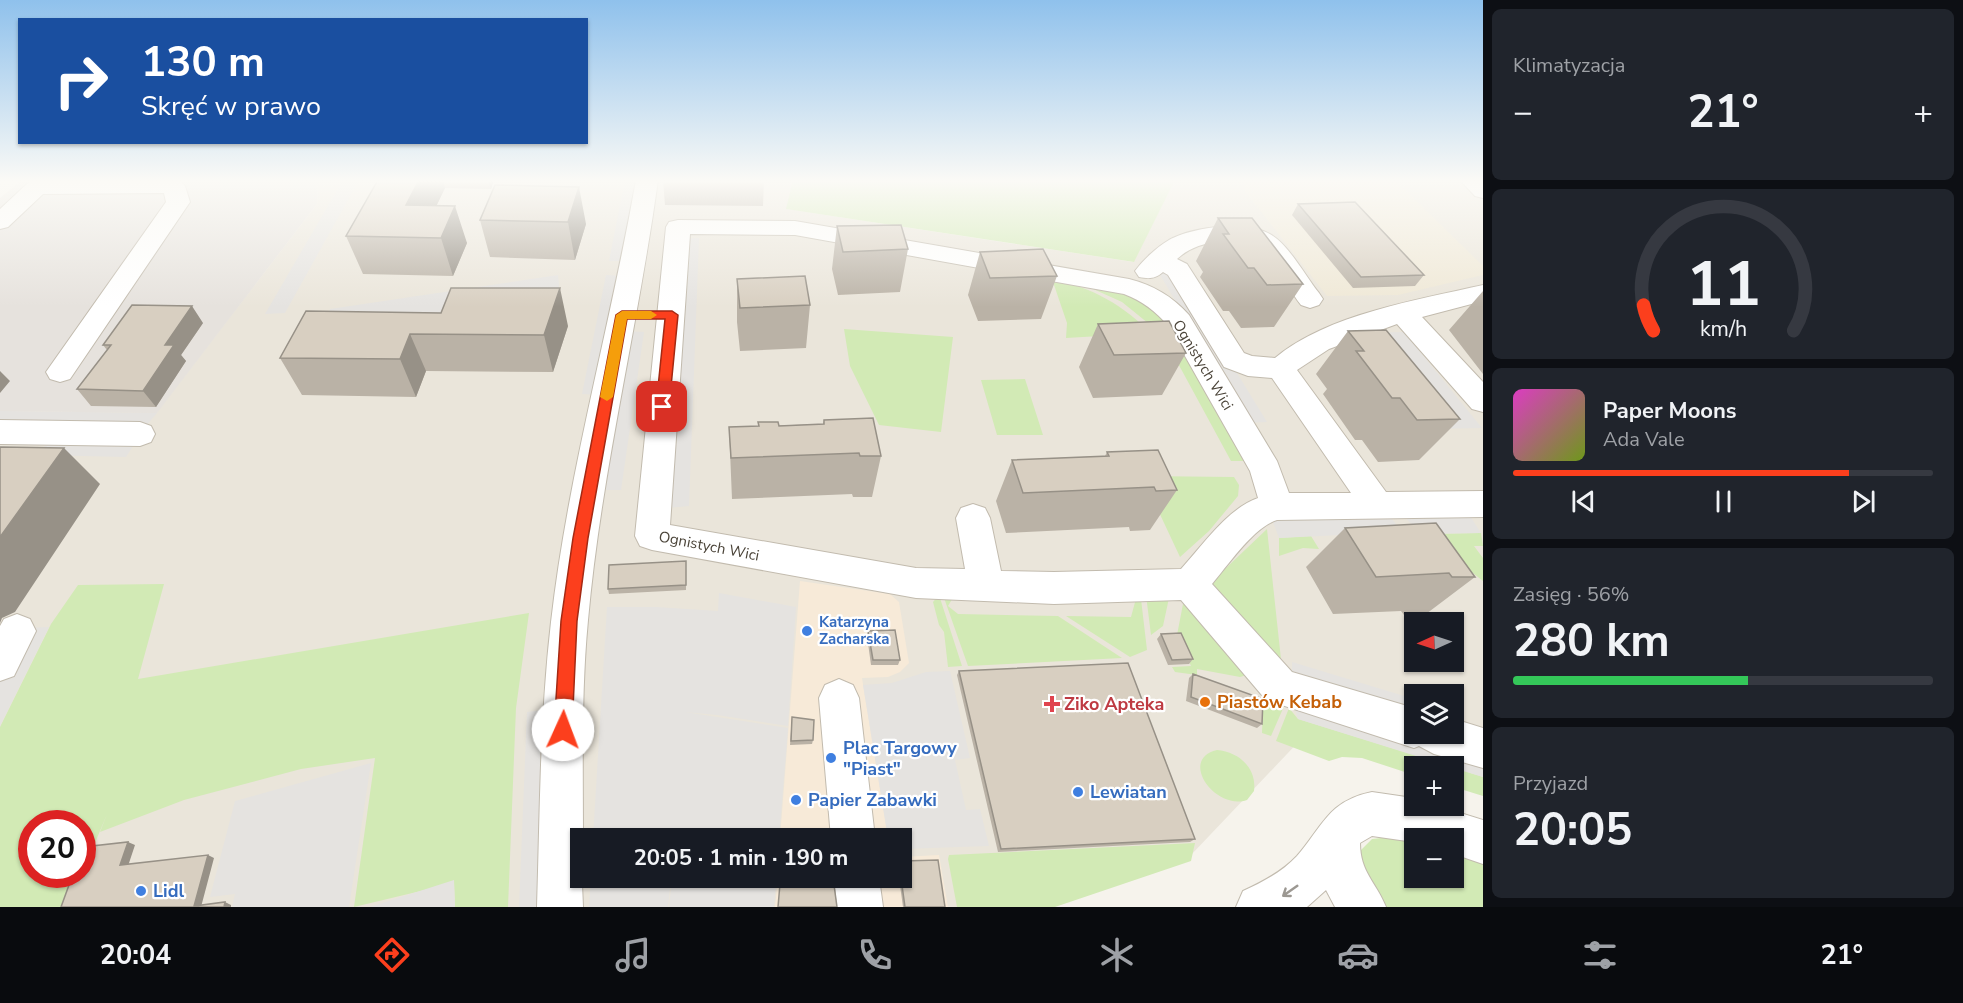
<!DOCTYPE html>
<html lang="pl">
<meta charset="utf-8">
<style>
:root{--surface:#171b24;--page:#20242c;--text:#f1f3f6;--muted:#9ea1a6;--line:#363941;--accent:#fc3f1d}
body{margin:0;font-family:"Nunito Sans",sans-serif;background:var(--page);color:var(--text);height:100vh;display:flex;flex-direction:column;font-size:22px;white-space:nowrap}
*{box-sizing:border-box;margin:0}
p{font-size:20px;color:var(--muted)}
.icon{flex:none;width:33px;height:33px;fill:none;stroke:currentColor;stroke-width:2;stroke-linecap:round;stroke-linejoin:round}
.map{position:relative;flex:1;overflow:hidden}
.drawer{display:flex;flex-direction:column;gap:9px;padding:9px;background:#0d0f14;width:480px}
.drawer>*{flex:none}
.banner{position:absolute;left:18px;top:18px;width:570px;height:126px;border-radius:0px;box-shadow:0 2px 4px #0004;background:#1a4fa0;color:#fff;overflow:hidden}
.needle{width:39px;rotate:267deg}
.buttons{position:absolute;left:1404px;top:612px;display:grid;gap:12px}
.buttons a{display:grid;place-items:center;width:60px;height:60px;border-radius:0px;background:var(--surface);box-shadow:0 2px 4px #0004;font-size:30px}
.speed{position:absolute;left:18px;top:810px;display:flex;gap:12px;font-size:30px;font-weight:700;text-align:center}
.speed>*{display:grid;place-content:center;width:78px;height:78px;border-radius:50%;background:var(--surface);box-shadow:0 2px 4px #0004;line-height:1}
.speed .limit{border:9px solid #d22;background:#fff;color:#111}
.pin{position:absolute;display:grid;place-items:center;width:51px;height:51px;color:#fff;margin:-26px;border-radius:12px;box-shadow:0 3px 9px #0006}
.me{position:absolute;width:66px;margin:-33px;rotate:2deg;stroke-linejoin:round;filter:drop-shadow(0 0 4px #0008)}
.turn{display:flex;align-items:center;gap:21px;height:126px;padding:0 24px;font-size:27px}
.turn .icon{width:78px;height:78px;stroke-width:2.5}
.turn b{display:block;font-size:42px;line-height:51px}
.big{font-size:45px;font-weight:700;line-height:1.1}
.drawer .widget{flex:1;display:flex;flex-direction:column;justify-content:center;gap:9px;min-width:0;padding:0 21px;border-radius:9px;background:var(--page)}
.drawer .dial{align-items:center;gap:0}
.dial svg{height:156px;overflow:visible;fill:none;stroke:var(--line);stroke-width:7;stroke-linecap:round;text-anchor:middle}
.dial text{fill:var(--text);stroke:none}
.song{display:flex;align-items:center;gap:18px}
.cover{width:72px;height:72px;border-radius:9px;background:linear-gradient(135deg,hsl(310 70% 55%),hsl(80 70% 35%))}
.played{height:6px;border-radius:3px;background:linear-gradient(90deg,var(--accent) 80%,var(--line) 80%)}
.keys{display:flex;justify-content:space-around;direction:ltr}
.heat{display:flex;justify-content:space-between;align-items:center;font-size:33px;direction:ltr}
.charge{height:9px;border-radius:4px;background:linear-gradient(90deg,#34c759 56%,var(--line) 0)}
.trip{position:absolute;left:570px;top:828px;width:342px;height:60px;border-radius:0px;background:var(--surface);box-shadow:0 2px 4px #0004;font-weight:700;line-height:60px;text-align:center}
.menu{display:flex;height:96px;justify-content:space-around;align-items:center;background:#090b0e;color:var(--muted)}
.menu .icon{width:42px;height:42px}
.menu .selected{color:var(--accent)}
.menu b{font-size:27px;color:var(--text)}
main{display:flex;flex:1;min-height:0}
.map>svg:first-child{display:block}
.residential{fill:#eae5da;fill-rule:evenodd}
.commercial{fill:#f7ead8}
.industrial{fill:#e6e2dd}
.education{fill:#efe8d6}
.green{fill:#d2eab5}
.parking{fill:#e5e3e0}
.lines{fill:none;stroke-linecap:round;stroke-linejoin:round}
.minor-casing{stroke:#c2bbae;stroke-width:2}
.minor{fill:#fff;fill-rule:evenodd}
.wall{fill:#bab2a6}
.shaded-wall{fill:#979187}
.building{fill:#d8cfc1;stroke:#979187;stroke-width:1.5}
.oneway{stroke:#9c9892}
.route{fill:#fc3f1d;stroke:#a42913;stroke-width:1.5}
.slow{fill:#f59e0b}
.shop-dot{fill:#3f7fe0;stroke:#fff;stroke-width:2}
.food-dot{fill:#e8710a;stroke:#fff;stroke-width:2}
.health-dot{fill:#e0444e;stroke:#fff;stroke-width:2}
.labels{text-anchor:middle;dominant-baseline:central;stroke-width:4.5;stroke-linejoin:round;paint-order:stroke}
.street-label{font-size:15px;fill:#4b4439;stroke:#fff}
.shop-label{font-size:15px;font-weight:bold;fill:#366cbe;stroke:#fff;text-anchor:start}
.near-food-label{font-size:18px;font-weight:bold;fill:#c56008;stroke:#fff;text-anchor:start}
.near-health-label{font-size:18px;font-weight:bold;fill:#be3a42;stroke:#fff;text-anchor:start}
.near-shop-label{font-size:18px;font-weight:bold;fill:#366cbe;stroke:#fff;text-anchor:start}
</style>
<main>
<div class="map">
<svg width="1483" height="907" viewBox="0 0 1483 907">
<rect width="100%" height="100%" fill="#f6f3ec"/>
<path class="residential" d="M318 180H793L787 209 1133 262 1175 180H1483V784L1454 776V766H1421L1306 734 1191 855 1027 907H0V411L157 412 317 204ZM1414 622H1454V662H1414ZM1414 694H1454V734H1414ZM32 824H82V874H32ZM580 838H902V878H580Z"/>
<path class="commercial" d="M800 581 890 594 899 602 909 663 900 672 888 677 862 678 888 838H780Z
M939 855 948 907H775L778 878H902V857Z"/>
<path class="industrial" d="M22 180H318L317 204 157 413 0 411V198Z"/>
<path class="education" d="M1395 180 1483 266V275L1398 295 1327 296 1245 191 1244 181Z"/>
<path class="green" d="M793 180H1175L1134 262 786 209Z
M1053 282C1089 283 1127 309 1151 333L1066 338 1067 323Z
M1082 284C1120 291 1143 296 1169 327L1159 332 1122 302Z
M844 329 953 337 941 432 879 425 850 366Z
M1179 344 1245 461H1231L1168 345Z
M1025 379 1043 435H997L981 380Z
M1142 476 1234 477 1239 485 1238 496 1209 531 1180 557Z
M1267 529 1283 678 1204 589Z
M1481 533 1483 546H1474L1483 558V581L1424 534Z
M1311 536 1319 549 1303 548 1279 556V538Z
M164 584 138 679 529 613 516 708 508 907H455L454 883 354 907 375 758 301 769 184 800 100 832 107 814 83 872 82 824H32V874L81 875 68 907H0V727L51 624 78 585Z
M939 595 962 666 948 667 944 632 939 625 933 602Z
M943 595 954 596 948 606 958 614 1058 616 1122 658 968 666Z
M1137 595 1141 599 1147 650 1130 657 1066 616 1131 617Z
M1146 595 1169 598 1163 626 1151 635Z
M1183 604 1194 611 1250 674 1240 677 1197 669V675L1175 672 1172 667 1191 666 1177 635Z
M1280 699 1285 704 1271 736 1262 733 1263 702Z
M1289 708 1298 719 1450 766H1414V775L1362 758 1342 757 1329 761 1276 741Z
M1217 750C1239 752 1257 768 1254 791L1247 800C1215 811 1178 759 1217 750Z
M1454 768 1483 777V796L1454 787Z
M1398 836 1414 839V878H1454V852L1483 862V907H1385L1366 885 1360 851 1372 839Z
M1195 843 1191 861 1055 907H957L948 859 949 855Z"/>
<path class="parking" d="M343 180H359L285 313 265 314Z
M625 180H638L623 261H609Z
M699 238 689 506 667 508 682 239Z
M1156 268 1175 272 1267 422 1247 423Z
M558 275 560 296 325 330 330 309Z
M606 275 622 276 600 395 582 394Z
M627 331 644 332 621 490H601Z
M1404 332 1482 428 1433 429 1359 333Z
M0 411 157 413 146 426 0 424Z
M49 441 135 443 126 457 38 455Z
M1389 515 1402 532 1279 538 1273 522 1283 518Z
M1404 516H1470L1481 533 1420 534Z
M719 593 796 607 788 726 717 715 685 712 788 728 779 838H675V832L674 838H593L607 607H656L718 611Z
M49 627 0 726V678L26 628Z
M1292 662 1414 699V717L1292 679Z
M950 671 970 758 955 760 966 810 980 809 989 846 902 849V838H888L863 685 892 683 926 672Z
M1293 700 1483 758V777L1298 719Z
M551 709 547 907H519L527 712Z
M371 763 349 907H232L235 894 210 897 235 801Z
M591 878H671L668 907H589Z
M672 878H776L774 907H669Z
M454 880 455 907H370Z"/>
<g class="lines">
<g class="minor-casing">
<path id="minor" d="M36 180H179L185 186 190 202 70 379 60 382 50 379 46 372 166 202 164 193 43 194 8 227 0 229V209L29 182Z
M636 180H658C638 327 601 473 588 620 581 693 583 766 583 838H580L583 907H537C540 812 540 716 551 622 568 473 610 328 636 180Z
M1460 180H1483V198L1475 196Z
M678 220 795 221 1129 279C1153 285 1172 296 1189 315L1277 461 1289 493H1351L1272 378 1248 376 1224 367 1168 275 1163 272C1155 279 1149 279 1139 277L1135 271C1143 260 1157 247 1169 240 1193 227 1249 219 1273 236 1290 247 1306 277 1319 293L1323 299 1319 305 1310 308 1301 305C1289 290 1268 251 1251 244 1242 240 1229 241 1219 242 1203 243 1189 248 1177 259L1187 264 1244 353 1252 356 1275 358C1328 314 1417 300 1483 285V301L1422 317 1483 382V412L1472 409 1397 324 1329 349 1297 370 1386 492 1483 491V517L1277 520C1254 527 1228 565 1212 584L1292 672 1414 708V734H1454V719L1483 728V768L1434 754 1419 746 1414 748 1266 700 1181 600 1054 604 916 598 652 550 640 546 635 536 666 227 669 222ZM690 234 795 235 1124 294C1142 301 1156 311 1168 326L1250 471 1258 498C1227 509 1203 545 1181 569L1054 572 1001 571 990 518 985 508 973 504 961 508 956 518 965 569 916 568 670 525Z
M0 420 140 422 151 426 155 434 151 442 140 446 0 444Z
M17 614 30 619 36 631 14 676 0 681V626L4 619Z
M839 679 853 685 859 698 875 838H831L819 698 825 685Z
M1372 792 1413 798 1414 806H1438L1483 820V864L1454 854V838H1414V842L1372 836 1360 843C1360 872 1376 882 1386 907H1335L1326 890 1307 907H1236L1243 891C1263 882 1282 872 1297 856 1323 826 1328 801 1372 792Z
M834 878H879L883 907H837Z"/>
</g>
<use href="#minor" class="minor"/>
</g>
<path class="wall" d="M378 180H494L491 189 445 188 436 206 467 243 453 276 363 274 346 236Z
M663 180H764L763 206 665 205Z
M495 185 586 224 575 260 490 257 480 220Z
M1298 204 1424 275 1415 286 1353 288 1292 215Z
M1218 218 1303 284 1274 327 1241 328 1229 311H1223L1200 277 1203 272 1196 261Z
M837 226 908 249 900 292 838 295 832 269Z
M980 252 1057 276 1041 319 978 321 968 295Z
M737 279 810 305 806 348 740 351 737 322Z
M1483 291V374L1449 330Z
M306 311 568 326 553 372 426 371 416 397 302 395 280 358Z
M203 323 181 355 186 361 156 407 91 406 77 389 107 350 103 345Z
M1098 324 1186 353 1162 395 1093 398 1079 367Z
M1348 331 1460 419 1419 460 1378 462 1362 440H1355L1323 394 1327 389 1316 374Z
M824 420 881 456 872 497H853L852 494 732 499 729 427 823 424Z
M1107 452 1177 490 1150 530 1130 531 1129 527 1006 533 996 501 1012 460 1105 456Z
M1345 528 1475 577 1426 614 1404 615 1401 611 1333 614 1306 567Z
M686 567V590L609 594 608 589Z
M868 631 900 660 898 665H871L867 636Z
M1161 634 1193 659 1189 664 1168 665 1157 639Z
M959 671 1195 839 1190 842 998 852 957 675Z
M1193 674 1262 724 1257 728 1186 701 1189 678Z
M792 717 813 740 812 744 790 745Z
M899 878H902L945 907H903Z"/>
<path class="shaded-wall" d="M419 180H443L445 188 421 238 406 205Z
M488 180H494L491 189Z
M579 187 586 224 575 260 568 222Z
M455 206 467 243 453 276 441 238Z
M560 288 568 326 553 372 544 335Z
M192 306 203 323 181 355 186 361 156 407 143 391 165 345Z
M410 334 426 371 416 397 400 359Z
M0 371 10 381 0 393Z
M64 448 100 484 15 612 2 618 0 623V537Z
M128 842 135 845 127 869 120 865Z
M208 855 214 858 201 907 194 906Z
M225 902 231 905V907H224Z"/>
<path class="building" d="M378 180H419L406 205 455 206 441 238 346 236Z
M495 185 579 187 568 222 480 220Z
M1355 202 1424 275 1361 277 1298 204Z
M1218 218H1252L1303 284 1267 285 1254 268H1248L1223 234H1229Z
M901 225 908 249 843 252 837 226Z
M1043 249 1057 276 990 278 980 252Z
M805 276 810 305 740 308 737 279Z
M451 288H560L544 335 410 334 400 359 280 358 306 311 441 313Z
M132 305 192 306 165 345H174L143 391 77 389 111 345H103Z
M1169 321 1186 353 1114 355 1098 324Z
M1386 330 1460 419 1417 420 1400 398H1392L1356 351H1364L1348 331Z
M873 418 881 456H860L859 453 731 458 729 427 759 426 758 422H778L779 426 824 424V420Z
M0 447 64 448 0 537Z
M1158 450 1177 490 1156 491 1154 487 1023 493 1012 460 1109 456 1107 452Z
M1436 523 1475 577H1452L1449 573 1376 577 1345 528Z
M686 561V585L608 589 609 565Z
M895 630 900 660H873L868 631Z
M1181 633 1193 659 1172 660 1161 634Z
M1128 663 1195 839 1001 849 959 671Z
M1193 674 1263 699 1262 724 1191 697Z
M792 717 814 720 813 740 791 741Z
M128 842 120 865 208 855 194 906 225 902 224 907H61L73 874H82V850L83 847Z
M938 860 945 907H905L901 878 902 861Z
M780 884 834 885 837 907H778Z"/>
<defs><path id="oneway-shaft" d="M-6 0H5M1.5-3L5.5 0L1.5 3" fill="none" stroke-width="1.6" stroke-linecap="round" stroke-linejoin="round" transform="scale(1.5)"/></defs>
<use class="oneway" href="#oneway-shaft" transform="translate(1290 891) rotate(145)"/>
<linearGradient id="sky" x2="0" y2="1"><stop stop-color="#8fc1ec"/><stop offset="0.59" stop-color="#fbfaf6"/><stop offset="1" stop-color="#fbfaf6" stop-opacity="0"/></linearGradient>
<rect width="1483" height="307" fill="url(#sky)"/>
<path class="route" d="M622 311H672L678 315 669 407 662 412 656 407 665 319H627L588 538 577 621 572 730 569 736 563 739 557 736 554 730 561 621 573 538 616 315Z"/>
<path class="slow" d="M622 311H651L657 315 651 319H627L613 397 607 401 600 397 616 315Z"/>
<g class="shop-dot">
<circle cx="807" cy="631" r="6"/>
<circle cx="831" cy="758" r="6"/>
<circle cx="1078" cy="792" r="6"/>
<circle cx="796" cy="800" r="6"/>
<circle cx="141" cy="891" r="6"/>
</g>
<circle class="food-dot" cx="1205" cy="702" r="6"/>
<path class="health-dot" d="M1049 695h6v6h6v6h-6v6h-6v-6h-6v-6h6z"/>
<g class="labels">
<g class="street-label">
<text transform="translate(1203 365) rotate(59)">Ognistych Wici</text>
<text transform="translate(709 546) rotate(11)">Ognistych Wici</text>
</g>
<g class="shop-label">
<text x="819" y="622">Katarzyna<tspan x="819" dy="17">Zacharska</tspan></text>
</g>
<g class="near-food-label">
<text x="1217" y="702">Piastów Kebab</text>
</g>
<g class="near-health-label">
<text x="1064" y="704">Ziko Apteka</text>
</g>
<g class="near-shop-label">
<text x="843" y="748">Plac Targowy<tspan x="843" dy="21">"Piast"</tspan></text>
<text x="1090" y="792">Lewiatan</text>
<text x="808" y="800">Papier Zabawki</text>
<text x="153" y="891">Lidl</text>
</g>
</g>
</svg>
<div class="buttons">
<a><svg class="needle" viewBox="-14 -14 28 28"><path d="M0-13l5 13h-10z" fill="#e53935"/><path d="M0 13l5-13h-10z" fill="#9ea1a6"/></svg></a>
<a><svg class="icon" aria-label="layers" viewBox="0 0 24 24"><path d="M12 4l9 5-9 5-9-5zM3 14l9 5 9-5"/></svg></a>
<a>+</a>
<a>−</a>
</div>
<div class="speed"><div class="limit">20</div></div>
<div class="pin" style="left:662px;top:407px;background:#d93025"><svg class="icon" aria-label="arrive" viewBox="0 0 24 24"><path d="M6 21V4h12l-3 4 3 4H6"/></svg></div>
<svg class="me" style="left:563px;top:730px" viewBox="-20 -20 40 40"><circle r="19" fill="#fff"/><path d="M0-13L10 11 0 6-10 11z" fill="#fc3f1d"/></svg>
<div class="trip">20:05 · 1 min · 190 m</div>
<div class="banner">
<div class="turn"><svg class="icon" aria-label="right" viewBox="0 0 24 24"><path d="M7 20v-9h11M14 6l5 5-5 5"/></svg><div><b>130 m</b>Skręć w prawo</div></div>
</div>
</div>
<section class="drawer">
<div class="widget"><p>Klimatyzacja</p>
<div class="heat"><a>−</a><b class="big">21°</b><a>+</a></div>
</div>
<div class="widget dial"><svg viewBox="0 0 100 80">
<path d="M14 69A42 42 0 1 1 86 69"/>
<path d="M14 69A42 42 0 0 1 9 56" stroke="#fc3f1d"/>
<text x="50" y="56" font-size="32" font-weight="700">11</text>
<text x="50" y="72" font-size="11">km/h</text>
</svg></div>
<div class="widget">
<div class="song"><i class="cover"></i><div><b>Paper Moons</b><p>Ada Vale</p></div></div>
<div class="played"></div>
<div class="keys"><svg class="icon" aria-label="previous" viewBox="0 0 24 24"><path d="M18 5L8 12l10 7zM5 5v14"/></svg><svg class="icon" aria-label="pause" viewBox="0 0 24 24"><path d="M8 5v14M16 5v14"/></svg><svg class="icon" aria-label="next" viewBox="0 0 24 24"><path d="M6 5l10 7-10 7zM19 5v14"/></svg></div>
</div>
<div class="widget"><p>Zasięg · 56%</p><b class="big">280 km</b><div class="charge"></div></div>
<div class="widget"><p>Przyjazd</p><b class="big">20:05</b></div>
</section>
</main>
<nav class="menu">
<b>20:04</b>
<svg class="icon selected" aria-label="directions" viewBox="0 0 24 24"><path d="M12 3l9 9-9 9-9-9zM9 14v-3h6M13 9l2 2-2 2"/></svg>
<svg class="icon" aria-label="music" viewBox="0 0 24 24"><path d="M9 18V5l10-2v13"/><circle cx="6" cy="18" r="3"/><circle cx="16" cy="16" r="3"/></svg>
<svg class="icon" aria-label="phone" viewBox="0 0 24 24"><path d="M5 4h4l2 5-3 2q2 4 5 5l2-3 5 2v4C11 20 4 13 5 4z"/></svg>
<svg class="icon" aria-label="climate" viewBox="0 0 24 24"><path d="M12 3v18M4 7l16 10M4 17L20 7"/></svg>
<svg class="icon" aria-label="car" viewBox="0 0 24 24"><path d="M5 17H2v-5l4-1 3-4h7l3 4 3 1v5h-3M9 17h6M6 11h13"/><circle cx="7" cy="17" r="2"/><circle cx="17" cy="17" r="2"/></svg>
<svg class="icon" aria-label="filters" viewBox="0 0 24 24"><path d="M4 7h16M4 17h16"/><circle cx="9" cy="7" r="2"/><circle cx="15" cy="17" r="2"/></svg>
<b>21°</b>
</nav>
